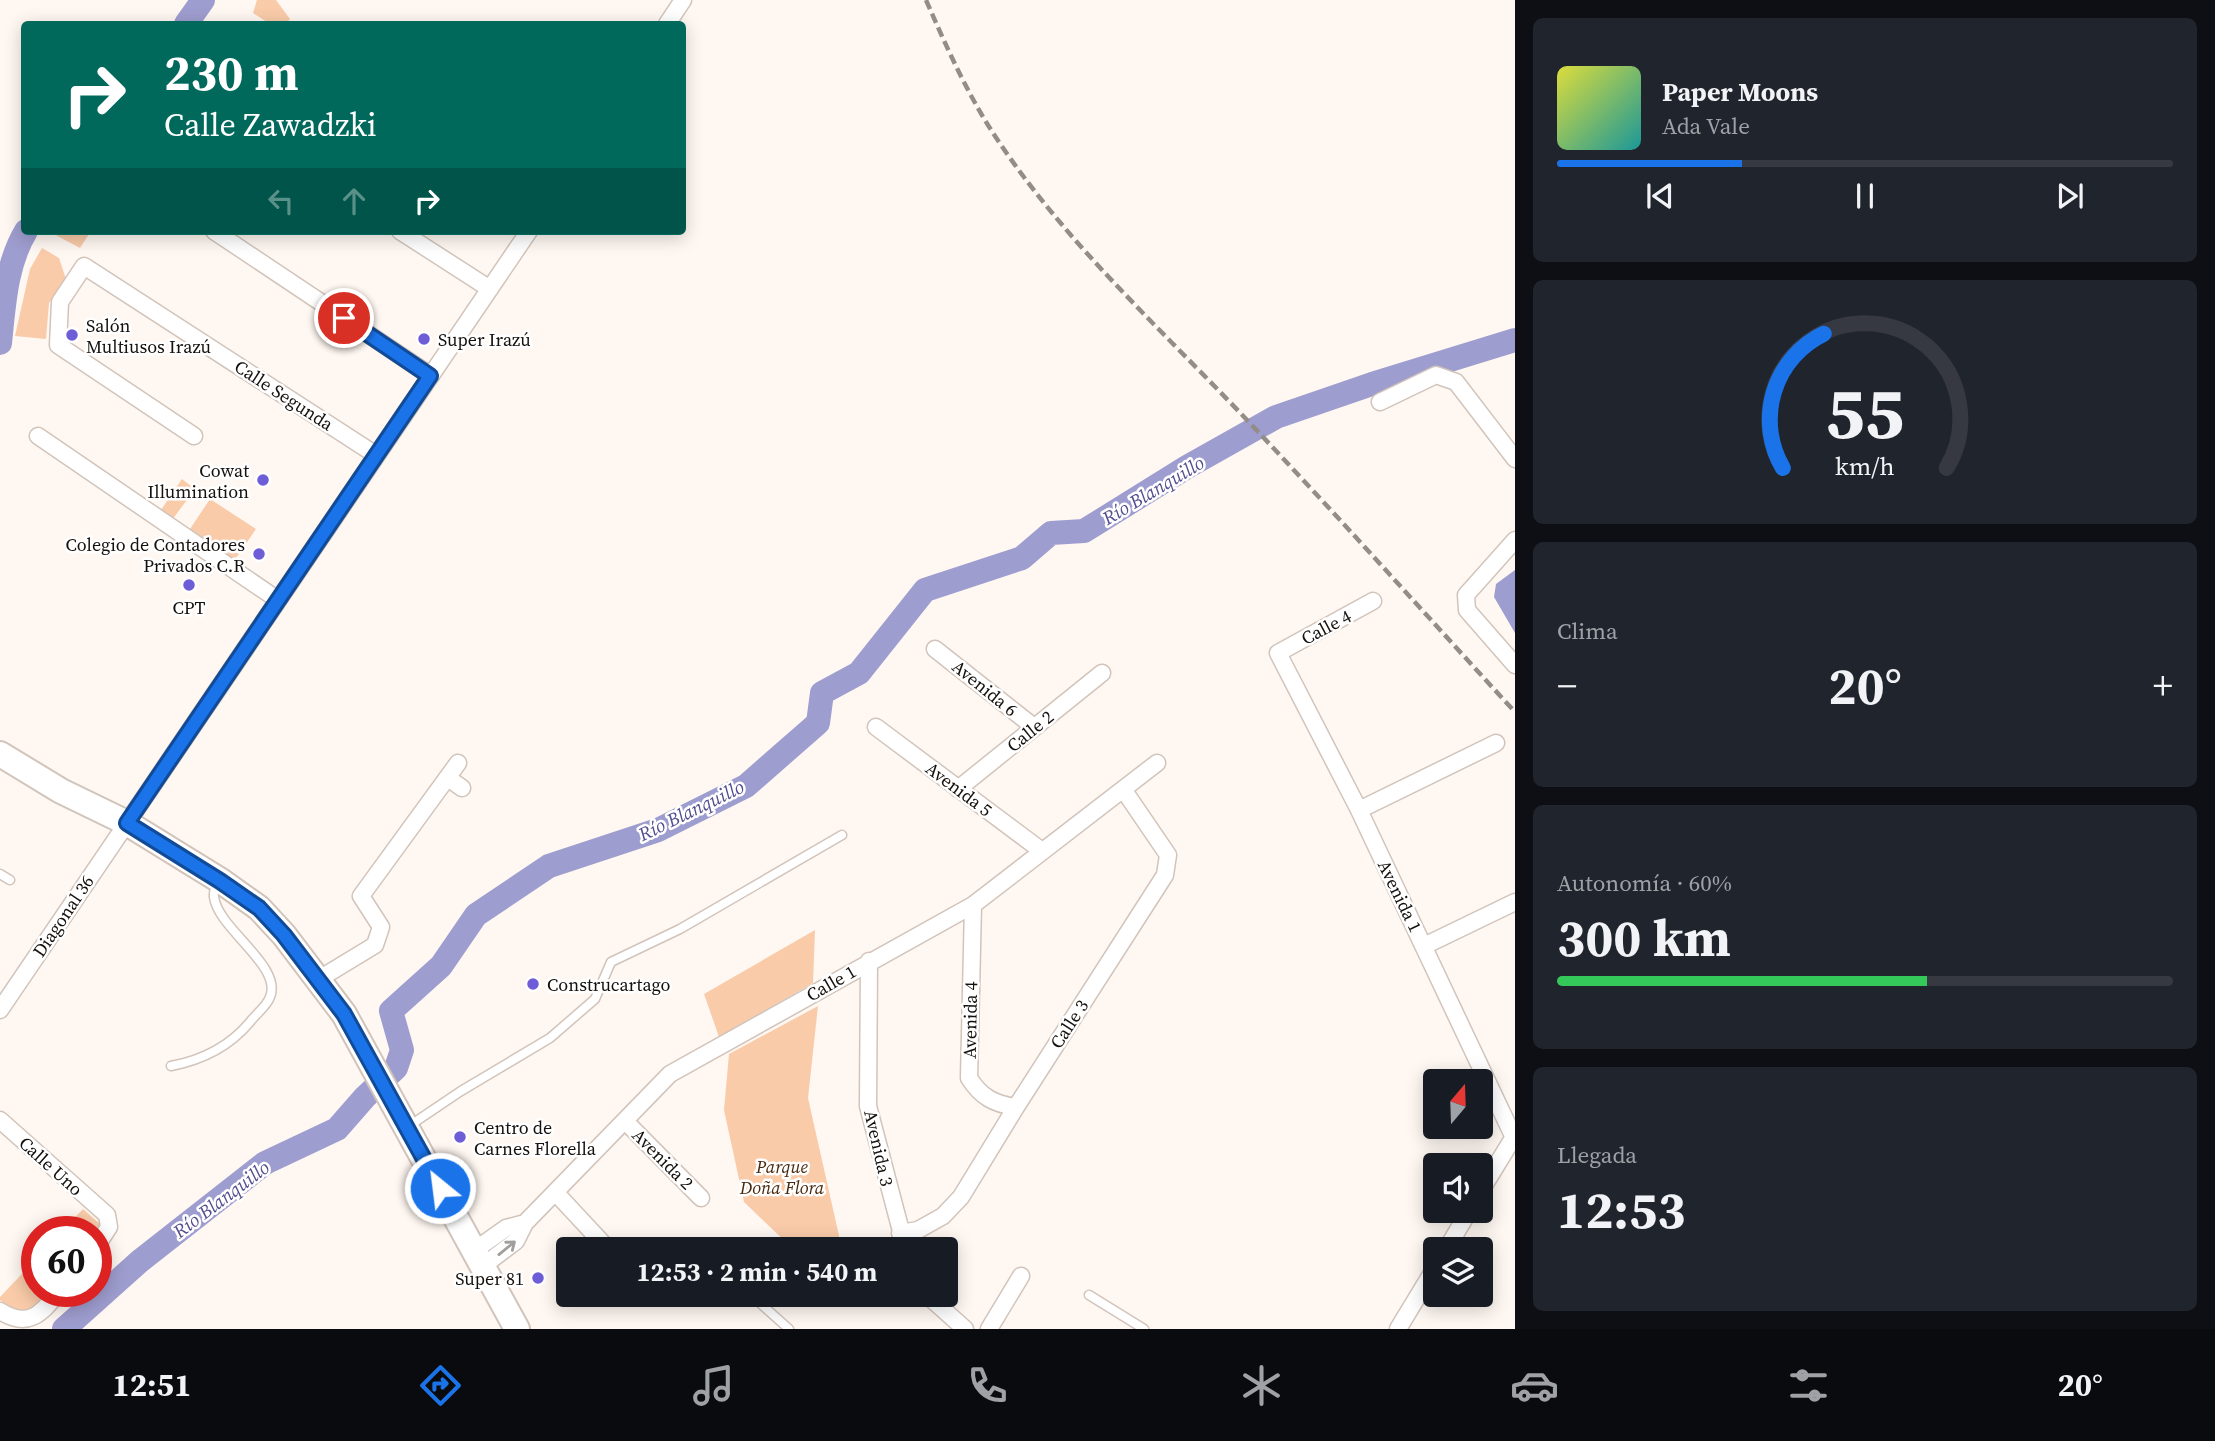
<!DOCTYPE html>
<html lang="es">
<meta charset="utf-8">
<style>
:root{--surface:#171b24;--page:#20242c;--text:#f1f3f6;--muted:#9ea1a6;--line:#363941;--accent:#1a73e8}
body{margin:0;font-family:"Source Serif 4",serif;background:var(--page);color:var(--text);height:100vh;display:flex;flex-direction:column;font-size:26px;white-space:nowrap}
*{box-sizing:border-box;margin:0}
p{font-size:23px;color:var(--muted)}
.icon{flex:none;width:38px;height:38px;fill:none;stroke:currentColor;stroke-width:2;stroke-linecap:round;stroke-linejoin:round}
.map{position:relative;flex:1;overflow:hidden}
.details{display:flex;flex-direction:column;gap:18px;padding:18px;background:#0d0f14;width:700px}
.details>*{flex:none}
.hud{position:absolute;left:21px;top:21px;width:665px;height:214px;border-radius:7px;box-shadow:0 4px 18px #0003;background:#00695c;color:#fff;overflow:hidden}
.needle{width:46px;rotate:19deg}
.buttons{position:absolute;left:1423px;top:1069px;display:grid;gap:14px}
.buttons a{display:grid;place-items:center;width:70px;height:70px;border-radius:7px;background:var(--surface);box-shadow:0 4px 18px #0003;font-size:35px}
.speed{position:absolute;left:21px;top:1216px;display:flex;gap:14px;font-size:35px;font-weight:700;text-align:center}
.speed>*{display:grid;place-content:center;width:91px;height:91px;border-radius:50%;background:var(--surface);box-shadow:0 4px 18px #0003;line-height:1}
.speed .limit{border:10px solid #d22;background:#fff;color:#111}
.pin{position:absolute;display:grid;place-items:center;width:60px;height:60px;color:#fff;margin:-30px;border:4px solid #fff;border-radius:50%;box-shadow:0 2px 7px #0007}
.me{position:absolute;width:77px;margin:-38px;rotate:331deg;stroke-linejoin:round;filter:drop-shadow(0 0 5px #0008)}
.turn{display:flex;align-items:center;gap:24px;height:147px;padding:0 28px;font-size:32px}
.turn .icon{width:91px;height:91px;stroke-width:2.5}
.turn b{display:block;font-size:49px;line-height:60px}
.lanes{display:flex;align-items:center;height:66px;padding:0 28px;background:#0003;justify-content:center;gap:35px;direction:ltr}
.lanes .off{opacity:.35}
.big{font-size:52px;font-weight:700;line-height:1.1}
.details .card{flex:1;display:flex;flex-direction:column;justify-content:center;gap:10px;min-width:0;padding:0 24px;border-radius:10px;background:var(--page)}
.details .dial{align-items:center;gap:0}
.dial svg{height:182px;overflow:visible;fill:none;stroke:var(--line);stroke-width:7;stroke-linecap:round;text-anchor:middle}
.dial text{fill:var(--text);stroke:none}
.song{display:flex;align-items:center;gap:21px}
.cover{width:84px;height:84px;border-radius:10px;background:linear-gradient(135deg,hsl(60 70% 55%),hsl(180 70% 35%))}
.played{height:7px;border-radius:4px;background:linear-gradient(90deg,var(--accent) 30%,var(--line) 30%)}
.keys{display:flex;justify-content:space-around;direction:ltr}
.heat{display:flex;justify-content:space-between;align-items:center;font-size:38px;direction:ltr}
.charge{height:10px;border-radius:5px;background:linear-gradient(90deg,#34c759 60%,var(--line) 0)}
.trip{position:absolute;left:556px;top:1237px;width:402px;height:70px;border-radius:7px;background:var(--surface);box-shadow:0 4px 18px #0003;font-weight:700;line-height:70px;text-align:center}
.menu{display:flex;height:112px;justify-content:space-around;align-items:center;background:#090b0e;color:var(--muted)}
.menu .icon{width:49px;height:49px}
.menu .on{color:var(--accent)}
.menu b{font-size:32px;color:var(--text)}
main{display:flex;flex:1;min-height:0}
.map>svg:first-child{display:block}
.green{fill:#f9cba9}
.water{fill:#9e9dcf}
.lines{fill:none;stroke-linecap:round;stroke-linejoin:round}
.river{stroke:#9e9dcf;stroke-width:24}
.service-casing{stroke:#d1c4bb;stroke-width:11}
.minor-casing{stroke:#d1c4bb;stroke-width:19}
.primary-casing{stroke:#d1c4bb;stroke-width:28}
.service{stroke:#fff;stroke-width:8}
.minor{stroke:#fff;stroke-width:16}
.primary{stroke:#fff;stroke-width:24}
.rail{stroke:#938d88;stroke-width:4.5;stroke-dasharray:10 5;stroke-linecap:butt}
.oneway{stroke:#a19f9e}
.route-casing{stroke:#114b97;stroke-width:18}
.route{stroke:#1a73e8;stroke-width:12}
.poi-dot{fill:#6d5dd7;stroke:#fff;stroke-width:2.5}
.labels{text-anchor:middle;dominant-baseline:central;stroke-width:5;stroke-linejoin:round;paint-order:stroke}
.poi-label{font-size:18px;fill:#14100d;stroke:#fff;text-anchor:start}
.street-label{font-size:18px;fill:#14100d;stroke:#fff}
.park-label{font-size:18px;font-style:italic;fill:#49290e;stroke:#fff}
.water-label{font-size:19px;font-style:italic;fill:#534e8e;stroke:#fff}
</style>
<main>
<div class="map">
<svg width="1515" height="1329" viewBox="0 0 1515 1329">
<rect width="100%" height="100%" fill="#fff7f1"/>
<path class="green" d="M257 0H276L290 19 286 24H270L253 13Z
M53 231H91L80 248 52 233Z
M42 248 59 258 66 279 49 303 46 339 15 336 30 269Z
M182 479 195 489 172 520 159 513Z
M210 499 256 529 234 561 188 532Z
M815 930 813 983 719 1037 704 994Z
M818 1006 808 1098 842 1249H793L744 1202 724 1110 729 1054Z
M83 1209 100 1224 102 1230 96 1239V1232H61Z
M37 1258V1292H51L30 1316H17L0 1300V1297Z"/>
<path class="water" d="M1515 570V633L1494 597 1496 584Z"/>
<g class="lines">
<path class="river" d="M186 24 203 0
M0 343C4 305 6 264 26 231
M64 1329 140 1261 265 1163 337 1129 365 1097 396 1068 402 1050 391 1011 441 966 476 915 549 866 658 830 746 786 818 723 822 693 859 673 925 590 1022 558 1051 533 1084 531 1187 467 1276 417 1372 384 1515 340"/>
<g class="service-casing">
<path id="service" d="M0 874 10 880
M171 1066C203 1060 229 1047 250 1022 255 1015 267 1006 270 997 283 966 218 929 214 897 213 892 216 886 217 882
M409 1126 461 1091 550 1038 595 999 611 962 680 929 842 835
M751 1295 789 1329
M1089 1295 1144 1329"/>
</g>
<g class="minor-casing">
<path id="minor" d="M667 24 683 0
M214 231 431 376
M400 231 490 289
M1380 402 1436 375 1456 382 1515 459
M38 436 278 600
M194 436 58 345 60 302 84 266 376 455
M1515 540 1466 595 1467 610 1515 665
M1373 601 1278 653 1359 810 1515 1140
M935 649 1034 727
M876 727 1042 851
M448 778 462 788
M958 789 1102 673
M1359 810 1496 743
M973 905 969 1078C981 1097 994 1104 1016 1107
M1424 946 1515 902
M869 961 868 1106 906 1250
M319 979 375 945 381 927 361 896 458 763
M0 1010 529 231
M0 1120 107 1215 109 1227 96 1247
M625 1121 701 1198
M555 1192 609 1250
M1480 1192 1515 1135
M900 1233 918 1230 943 1216 961 1197 1016 1107 1165 875 1168 855 1123 789
M475 1250 506 1228 525 1223
M1446 1250 1469 1211
M483 1266 516 1241 525 1223 670 1074 973 905 1157 763
M927 1295 965 1329
M0 1311C28 1329 41 1314 59 1292
M989 1329 1021 1276
M1398 1329 1435 1268"/>
</g>
<g class="primary-casing">
<path id="primary" d="M0 754 61 791 127 823 221 881 259 908 284 935 344 1014 517 1329"/>
</g>
<use href="#service" class="service"/>
<use href="#minor" class="minor"/>
<use href="#primary" class="primary"/>
<path class="rail" d="M926 0C947 48 969 98 999 142 1068 245 1161 329 1246 419 1337 515 1425 614 1515 712"/>
</g>
<defs><path id="oneway-shaft" d="M-6 0H5M1.5-3L5.5 0L1.5 3" fill="none" stroke-width="1.6" stroke-linecap="round" stroke-linejoin="round" transform="scale(1.75)"/></defs>
<use class="oneway" href="#oneway-shaft" transform="translate(507 1248) rotate(-39)"/>
<g class="lines">
<g class="route-casing">
<path id="route" d="M344 318 430 376 127 823 220 881 259 908 284 935 344 1014 440 1188"/>
</g>
<use href="#route" class="route"/>
</g>
<g class="poi-dot">
<circle cx="72" cy="335" r="7"/>
<circle cx="424" cy="339" r="7"/>
<circle cx="263" cy="480" r="7"/>
<circle cx="259" cy="554" r="7"/>
<circle cx="189" cy="585" r="7"/>
<circle cx="533" cy="984" r="7"/>
<circle cx="460" cy="1137" r="7"/>
<circle cx="538" cy="1278" r="7"/>
</g>
<g class="labels">
<g class="poi-label">
<text x="86" y="325">Salón<tspan x="86" dy="21">Multiusos Irazú</tspan></text>
<text x="438" y="339">Super Irazú</text>
<text x="249" y="470" text-anchor="end">Cowat<tspan x="249" dy="21">Illumination</tspan></text>
<text x="245" y="544" text-anchor="end">Colegio de Contadores<tspan x="245" dy="21">Privados C.R</tspan></text>
<text x="189" y="607" text-anchor="middle">CPT</text>
<text x="547" y="984">Construcartago</text>
<text x="474" y="1127">Centro de<tspan x="474" dy="21">Carnes Florella</tspan></text>
<text x="524" y="1278" text-anchor="end">Super 81</text>
</g>
<g class="street-label">
<text transform="translate(284 395) rotate(33)">Calle Segunda</text>
<text transform="translate(1326 627) rotate(-28)">Calle 4</text>
<text transform="translate(985 688) rotate(39)">Avenida 6</text>
<text transform="translate(1030 731) rotate(-39)">Calle 2</text>
<text transform="translate(959 789) rotate(37)">Avenida 5</text>
<text transform="translate(1400 896) rotate(64)">Avenida 1</text>
<text transform="translate(63 916) rotate(-56)">Diagonal 36</text>
<text transform="translate(831 983) rotate(-30)">Calle 1</text>
<text transform="translate(970 1020) rotate(-89)">Avenida 4</text>
<text transform="translate(1069 1024) rotate(-57)">Calle 3</text>
<text transform="translate(879 1148) rotate(77)">Avenida 3</text>
<text transform="translate(663 1159) rotate(45)">Avenida 2</text>
<text transform="translate(51 1166) rotate(42)">Calle Uno</text>
</g>
<g class="park-label">
<text x="782" y="1166">Parque<tspan x="782" dy="21">Doña Flora</tspan></text>
</g>
<g class="water-label">
<text transform="translate(1153 490) rotate(-31)">Río Blanquillo</text>
<text transform="translate(691 810) rotate(-26)">Río Blanquillo</text>
<text transform="translate(221 1199) rotate(-37)">Río Blanquillo</text>
</g>
</g>
</svg>
<div class="buttons">
<a><svg class="needle" viewBox="-14 -14 28 28"><path d="M0-13l5 13h-10z" fill="#e53935"/><path d="M0 13l5-13h-10z" fill="#9ea1a6"/></svg></a>
<a><svg class="icon" aria-label="sound" viewBox="0 0 24 24"><path d="M4 9h4l5-4v14l-5-4H4zM17 9q2 3 0 6"/></svg></a>
<a><svg class="icon" aria-label="layers" viewBox="0 0 24 24"><path d="M12 4l9 5-9 5-9-5zM3 14l9 5 9-5"/></svg></a>
</div>
<div class="speed"><div class="limit">60</div></div>
<div class="pin" style="left:344px;top:318px;background:#d93025"><svg class="icon" aria-label="arrive" viewBox="0 0 24 24"><path d="M6 21V4h12l-3 4 3 4H6"/></svg></div>
<svg class="me" style="left:440px;top:1188px" viewBox="-20 -20 40 40"><circle r="17" fill="#1a73e8" stroke="#fff" stroke-width="3"/><path d="M0-11L8 9 0 5-8 9z" fill="#fff"/></svg>
<div class="trip">12:53 · 2 min · 540 m</div>
<div class="hud">
<div class="turn"><svg class="icon" aria-label="right" viewBox="0 0 24 24"><path d="M7 20v-9h11M14 6l5 5-5 5"/></svg><div><b>230 m</b>Calle Zawadzki</div></div>
<div class="lanes"><svg class="icon off" aria-label="left" viewBox="0 0 24 24"><path d="M17 20v-9H6M10 6l-5 5 5 5"/></svg><svg class="icon off" aria-label="ahead" viewBox="0 0 24 24"><path d="M12 20V5M6 11l6-6 6 6"/></svg><svg class="icon" aria-label="right" viewBox="0 0 24 24"><path d="M7 20v-9h11M14 6l5 5-5 5"/></svg></div>
</div>
</div>
<section class="details">
<div class="card">
<div class="song"><i class="cover"></i><div><b>Paper Moons</b><p>Ada Vale</p></div></div>
<div class="played"></div>
<div class="keys"><svg class="icon" aria-label="previous" viewBox="0 0 24 24"><path d="M18 5L8 12l10 7zM5 5v14"/></svg><svg class="icon" aria-label="pause" viewBox="0 0 24 24"><path d="M8 5v14M16 5v14"/></svg><svg class="icon" aria-label="next" viewBox="0 0 24 24"><path d="M6 5l10 7-10 7zM19 5v14"/></svg></div>
</div>
<div class="card dial"><svg viewBox="0 0 100 80">
<path d="M14 69A42 42 0 1 1 86 69"/>
<path d="M14 69A42 42 0 0 1 32 10" stroke="#1a73e8"/>
<text x="50" y="56" font-size="32" font-weight="700">55</text>
<text x="50" y="72" font-size="11">km/h</text>
</svg></div>
<div class="card"><p>Clima</p>
<div class="heat"><a>−</a><b class="big">20°</b><a>+</a></div>
</div>
<div class="card"><p>Autonomía · 60%</p><b class="big">300 km</b><div class="charge"></div></div>
<div class="card"><p>Llegada</p><b class="big">12:53</b></div>
</section>
</main>
<nav class="menu">
<b>12:51</b>
<svg class="icon on" aria-label="directions" viewBox="0 0 24 24"><path d="M12 3l9 9-9 9-9-9zM9 14v-3h6M13 9l2 2-2 2"/></svg>
<svg class="icon" aria-label="music" viewBox="0 0 24 24"><path d="M9 18V5l10-2v13"/><circle cx="6" cy="18" r="3"/><circle cx="16" cy="16" r="3"/></svg>
<svg class="icon" aria-label="phone" viewBox="0 0 24 24"><path d="M5 4h4l2 5-3 2q2 4 5 5l2-3 5 2v4C11 20 4 13 5 4z"/></svg>
<svg class="icon" aria-label="climate" viewBox="0 0 24 24"><path d="M12 3v18M4 7l16 10M4 17L20 7"/></svg>
<svg class="icon" aria-label="car" viewBox="0 0 24 24"><path d="M5 17H2v-5l4-1 3-4h7l3 4 3 1v5h-3M9 17h6M6 11h13"/><circle cx="7" cy="17" r="2"/><circle cx="17" cy="17" r="2"/></svg>
<svg class="icon" aria-label="filters" viewBox="0 0 24 24"><path d="M4 7h16M4 17h16"/><circle cx="9" cy="7" r="2"/><circle cx="15" cy="17" r="2"/></svg>
<b>20°</b>
</nav>
